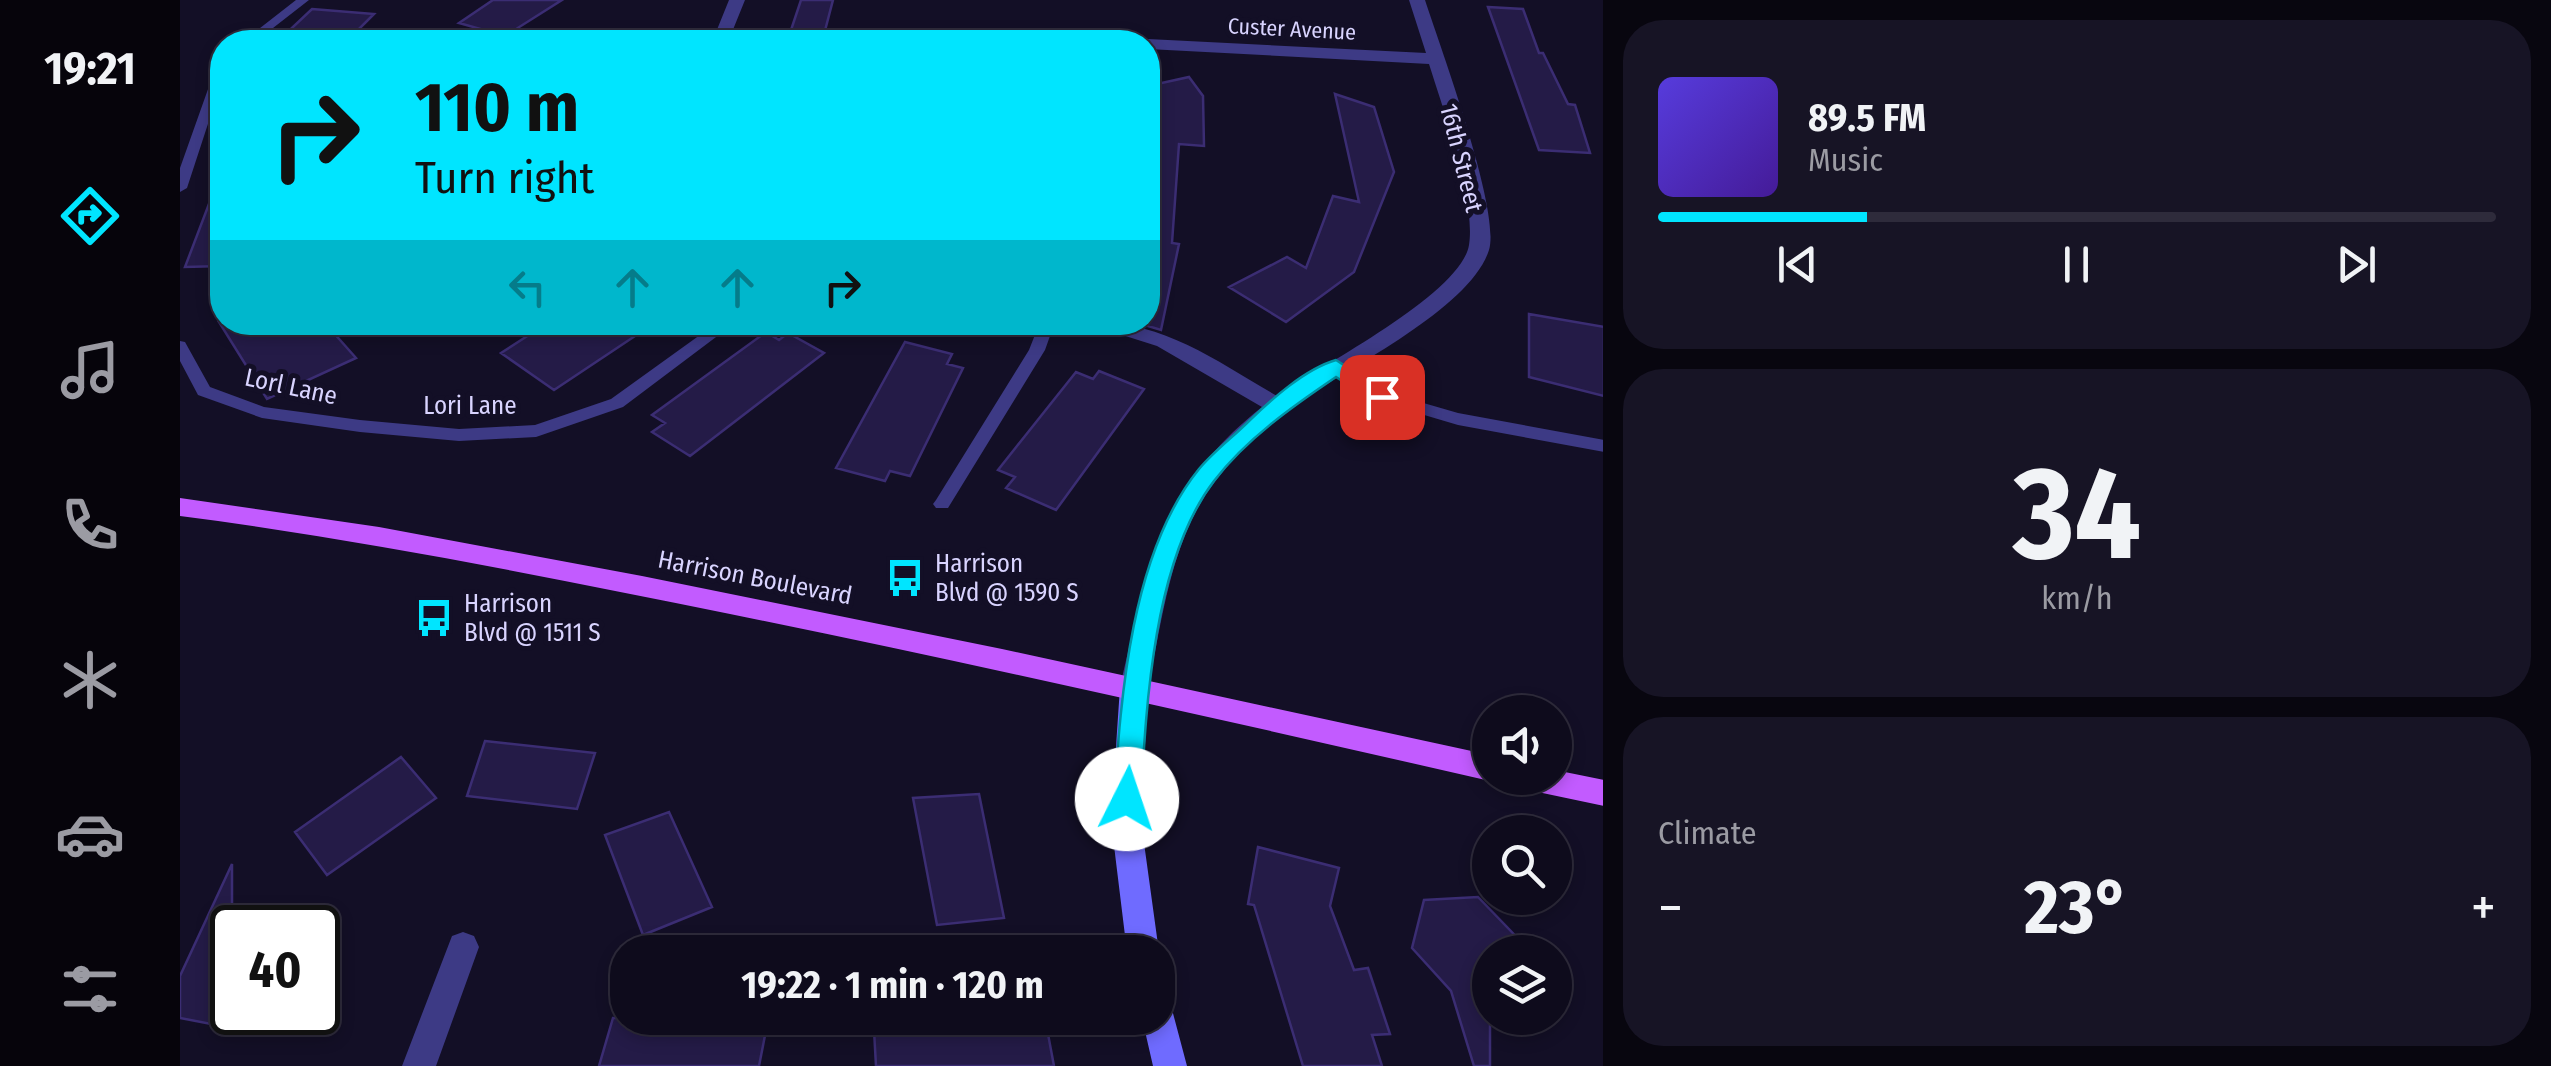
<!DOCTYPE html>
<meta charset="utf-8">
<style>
:root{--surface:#0e0b1c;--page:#171425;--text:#f1f3f6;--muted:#9b9ba3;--line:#2e2b3b;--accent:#00e5ff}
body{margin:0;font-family:"Fira Sans Condensed",sans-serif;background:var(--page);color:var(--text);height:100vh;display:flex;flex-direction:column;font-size:38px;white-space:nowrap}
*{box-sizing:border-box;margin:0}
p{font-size:32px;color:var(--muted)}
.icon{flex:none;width:55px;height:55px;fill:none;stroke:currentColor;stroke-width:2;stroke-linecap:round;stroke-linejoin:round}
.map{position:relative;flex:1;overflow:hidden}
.details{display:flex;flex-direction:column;gap:20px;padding:20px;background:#08060f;width:948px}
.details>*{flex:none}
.top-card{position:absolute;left:30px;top:30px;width:950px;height:305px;border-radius:40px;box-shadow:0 5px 15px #0003,0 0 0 2px var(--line);background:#00e5ff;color:#111;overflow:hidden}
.buttons{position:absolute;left:1292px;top:695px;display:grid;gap:20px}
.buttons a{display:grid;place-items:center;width:100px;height:100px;border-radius:50%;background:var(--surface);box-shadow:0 5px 15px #0003,0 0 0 2px var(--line);font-size:50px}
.speed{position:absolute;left:30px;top:905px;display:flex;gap:20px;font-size:50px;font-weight:700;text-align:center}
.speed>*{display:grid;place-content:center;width:130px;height:130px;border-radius:50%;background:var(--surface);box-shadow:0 5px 15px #0003,0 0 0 2px var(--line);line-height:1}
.speed .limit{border:5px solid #111;border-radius:15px;background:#fff;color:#111}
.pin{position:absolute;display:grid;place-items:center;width:85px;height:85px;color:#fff;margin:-42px;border-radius:20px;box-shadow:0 5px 15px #0006}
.me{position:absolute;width:110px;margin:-55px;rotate:4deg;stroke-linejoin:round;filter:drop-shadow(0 0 8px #0008)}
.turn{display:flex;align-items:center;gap:35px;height:210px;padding:0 40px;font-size:45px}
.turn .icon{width:130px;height:130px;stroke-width:2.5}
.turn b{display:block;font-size:70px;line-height:85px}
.lanes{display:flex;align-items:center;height:95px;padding:0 40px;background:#0003;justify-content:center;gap:50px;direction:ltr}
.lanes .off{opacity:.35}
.big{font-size:75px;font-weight:700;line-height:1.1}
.details .card{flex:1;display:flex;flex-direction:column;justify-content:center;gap:15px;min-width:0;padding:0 35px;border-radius:40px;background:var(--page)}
.details .dial{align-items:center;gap:0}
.dial b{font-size:130px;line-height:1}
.song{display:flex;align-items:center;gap:30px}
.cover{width:120px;height:120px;border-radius:15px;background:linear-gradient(135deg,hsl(250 70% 55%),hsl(260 70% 35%))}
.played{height:10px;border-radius:5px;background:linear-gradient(90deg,var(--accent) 25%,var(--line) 25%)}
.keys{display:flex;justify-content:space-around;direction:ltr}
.heat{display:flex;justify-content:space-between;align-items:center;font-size:55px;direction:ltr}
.trip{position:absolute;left:430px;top:935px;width:565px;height:100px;border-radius:40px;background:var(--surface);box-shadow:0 5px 15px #0003,0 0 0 2px var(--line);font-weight:700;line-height:100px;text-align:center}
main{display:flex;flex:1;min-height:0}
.menu{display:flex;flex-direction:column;width:180px;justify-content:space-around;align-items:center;background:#06040b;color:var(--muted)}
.menu .icon{width:70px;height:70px}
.menu .selected{color:var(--accent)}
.menu b{font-size:45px;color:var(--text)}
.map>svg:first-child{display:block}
.building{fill:#241b47;stroke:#3b2d73;stroke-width:2.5}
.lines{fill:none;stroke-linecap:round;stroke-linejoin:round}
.lane{fill:#3d3a85;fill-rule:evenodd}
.street{fill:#3d3a85;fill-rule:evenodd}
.secondary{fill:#6f6bff;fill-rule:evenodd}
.primary{fill:#c25bff;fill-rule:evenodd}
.route{fill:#00e5ff;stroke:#0095a6;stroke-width:2.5}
.labels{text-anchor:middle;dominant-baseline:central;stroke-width:10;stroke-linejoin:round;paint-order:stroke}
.far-street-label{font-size:22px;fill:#d9d4ff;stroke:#130f26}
.street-label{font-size:25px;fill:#d9d4ff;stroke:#130f26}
.poi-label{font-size:25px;fill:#d9d4ff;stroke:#130f26;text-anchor:start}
</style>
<main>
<nav class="menu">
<b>19:21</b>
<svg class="icon selected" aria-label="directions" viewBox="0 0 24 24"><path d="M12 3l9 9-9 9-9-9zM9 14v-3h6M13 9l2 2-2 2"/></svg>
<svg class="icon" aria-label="music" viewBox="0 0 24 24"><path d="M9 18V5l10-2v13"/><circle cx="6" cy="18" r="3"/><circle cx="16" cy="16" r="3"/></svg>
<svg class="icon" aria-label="phone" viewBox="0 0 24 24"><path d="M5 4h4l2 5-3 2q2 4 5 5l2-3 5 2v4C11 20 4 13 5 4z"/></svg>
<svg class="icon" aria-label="climate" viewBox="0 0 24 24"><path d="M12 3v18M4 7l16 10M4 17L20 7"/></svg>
<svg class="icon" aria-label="car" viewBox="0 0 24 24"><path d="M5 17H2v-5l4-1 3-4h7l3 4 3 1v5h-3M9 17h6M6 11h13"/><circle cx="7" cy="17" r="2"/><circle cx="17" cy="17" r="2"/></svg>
<svg class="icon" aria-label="filters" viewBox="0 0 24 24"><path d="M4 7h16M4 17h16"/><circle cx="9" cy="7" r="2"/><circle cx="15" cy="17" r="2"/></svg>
</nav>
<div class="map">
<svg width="1424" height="1066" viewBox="0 0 1424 1066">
<rect width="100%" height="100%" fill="#130f26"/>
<path class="building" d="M313 0H382L325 36 279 23Z
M621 0H653L642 42H607Z
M1308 7 1343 9 1359 53H1363L1388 104 1395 105 1410 153 1359 150Z
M132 9 194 14 166 42H97Z
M1009 77 1023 96 1024 146 999 144 992 243 999 244 981 330 968 326V86Z
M1155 94 1194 107 1214 172 1174 272 1106 322 1049 287 1107 257 1126 268 1153 196 1179 202Z
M40 175 42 266 5 267Z
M1349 314 1424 327V396L1349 377Z
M39 322H144L176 358 87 399Z
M369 322H476L374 390 321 353Z
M586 332 599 340 608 333 644 353 510 456 472 432 485 423 472 415Z
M725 342 772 354 767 364 783 368 730 476 710 471 705 481 656 468Z
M919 371 964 389 876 510 826 488 835 477 818 470 849 431 896 372 913 379Z
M305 741 415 753 397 809 287 796Z
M221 757 256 798 147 875 115 832Z
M799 794 824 918 757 925 733 798Z
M489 812 532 907 463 935 425 835Z
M1078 847 1159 868 1150 906 1174 970 1188 968 1210 1034 1192 1035 1202 1066H1123L1074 905 1068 904Z
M52 864V1028L0 1018V976Z
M1298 897 1351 952H1310V1066H1294L1271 991 1232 948 1244 900Z
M433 1018H570L588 1020 579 1066H419Z
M752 1018H865L874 1066H696L694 1030 754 1027Z"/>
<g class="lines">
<path class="lane" d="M116 0H129L75 42H62Z
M38 61H42V81L7 188 0 192V168Z
M538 322H556L443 407 356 437 279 441 180 432 82 418 18 395 0 361V341L5 342 30 387 84 407 180 420 279 429 355 425 431 399Z
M860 322H875L865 350 768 508H756L753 504 756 500 849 350Z
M1156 362 1209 393 1278 413 1424 440V452L1278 425 1197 401 1151 371 1148 367Z"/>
<path class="street" d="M549 0H565L548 42H532Z
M1229 0H1245C1260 46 1321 211 1309 250 1291 307 1175 364 1127 397 1094 420 1062 447 1037 479 991 537 983 617 968 687L964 695 954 698 944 695 940 687C968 567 979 489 1082 407L977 346 917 327 915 322C985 322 1038 362 1097 396 1140 366 1281 294 1289 245 1296 200 1263 109 1249 64L968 49V42H961L968 39 1246 53Z
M879 34 947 37 955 42H871L873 35Z
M283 932 294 936 299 947 256 1066H222L272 936Z"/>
<path class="secondary" d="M954 676 964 679 968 687 961 821 979 952 978 956V952H947L931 821 940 687 944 679Z
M978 997 990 1002 1007 1066H973L962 1018H978Z"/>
<path class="primary" d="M0 498 199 527 462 576 822 649 1310 755V778H1319L1310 781C1057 723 804 666 550 614 367 577 185 540 0 516Z
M1375 770 1424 780V806L1353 791 1343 787 1338 778H1375Z"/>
</g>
<path class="route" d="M1156 360 1213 397 1210 402H1195L1156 377C1113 406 1066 439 1034 481 974 559 966 704 961 799L957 807 947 811 938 807 934 799C941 695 951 553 1019 469 1033 452 1053 437 1069 421 1092 399 1125 369 1156 360Z"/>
<defs>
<g id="bus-bare" transform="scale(3)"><path d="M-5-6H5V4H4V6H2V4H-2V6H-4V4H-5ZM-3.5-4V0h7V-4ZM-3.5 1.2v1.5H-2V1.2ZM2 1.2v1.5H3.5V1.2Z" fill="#00e5ff" stroke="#130f26" stroke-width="2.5" paint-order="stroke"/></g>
</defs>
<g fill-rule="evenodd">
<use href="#bus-bare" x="725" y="578"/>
<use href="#bus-bare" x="254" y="618"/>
</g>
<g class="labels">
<g class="far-street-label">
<text transform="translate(1112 29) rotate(3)">Custer Avenue</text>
</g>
<g class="street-label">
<text transform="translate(1281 158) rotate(76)">16th Street</text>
<text transform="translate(111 387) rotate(12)">Lorl Lane</text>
<text x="290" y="406">Lori Lane</text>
<text transform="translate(575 578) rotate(11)">Harrison Boulevard</text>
</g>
<g class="poi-label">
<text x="755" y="564">Harrison<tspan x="755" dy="29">Blvd @ 1590 S</tspan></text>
<text x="284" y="604">Harrison<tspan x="284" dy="29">Blvd @ 1511 S</tspan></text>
</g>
</g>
</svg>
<div class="buttons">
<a><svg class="icon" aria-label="sound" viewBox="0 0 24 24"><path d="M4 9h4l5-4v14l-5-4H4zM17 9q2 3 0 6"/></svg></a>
<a><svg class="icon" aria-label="search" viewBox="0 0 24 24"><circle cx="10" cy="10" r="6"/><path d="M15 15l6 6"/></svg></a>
<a><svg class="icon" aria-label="layers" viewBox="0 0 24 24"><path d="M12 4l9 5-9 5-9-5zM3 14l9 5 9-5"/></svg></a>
</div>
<div class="speed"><div class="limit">40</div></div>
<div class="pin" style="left:1202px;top:397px;background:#d93025"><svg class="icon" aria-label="arrive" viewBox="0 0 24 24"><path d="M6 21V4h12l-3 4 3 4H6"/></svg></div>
<svg class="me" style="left:947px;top:799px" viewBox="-20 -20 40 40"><circle r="19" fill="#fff"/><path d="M0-13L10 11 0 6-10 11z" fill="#00e5ff"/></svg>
<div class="trip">19:22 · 1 min · 120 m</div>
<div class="top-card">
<div class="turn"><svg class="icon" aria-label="right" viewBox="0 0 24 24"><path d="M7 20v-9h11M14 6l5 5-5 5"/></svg><div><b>110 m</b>Turn right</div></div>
<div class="lanes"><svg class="icon off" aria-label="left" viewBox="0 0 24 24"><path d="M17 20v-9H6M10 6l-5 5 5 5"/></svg><svg class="icon off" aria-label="ahead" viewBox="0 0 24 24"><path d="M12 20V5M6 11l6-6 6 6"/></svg><svg class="icon off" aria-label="ahead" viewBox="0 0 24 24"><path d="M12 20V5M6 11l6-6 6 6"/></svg><svg class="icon" aria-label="right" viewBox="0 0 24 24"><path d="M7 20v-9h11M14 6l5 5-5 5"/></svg></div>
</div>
</div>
<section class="details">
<div class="card">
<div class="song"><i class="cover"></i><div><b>89.5 FM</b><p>Music</p></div></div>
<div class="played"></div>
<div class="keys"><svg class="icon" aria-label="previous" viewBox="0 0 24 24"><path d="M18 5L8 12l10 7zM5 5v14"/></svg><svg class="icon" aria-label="pause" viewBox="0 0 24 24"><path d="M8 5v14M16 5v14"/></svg><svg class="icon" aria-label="next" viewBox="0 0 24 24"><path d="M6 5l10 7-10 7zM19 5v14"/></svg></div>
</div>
<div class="card dial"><b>34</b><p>km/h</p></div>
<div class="card"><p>Climate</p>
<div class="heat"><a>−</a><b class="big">23°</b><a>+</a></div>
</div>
</section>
</main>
